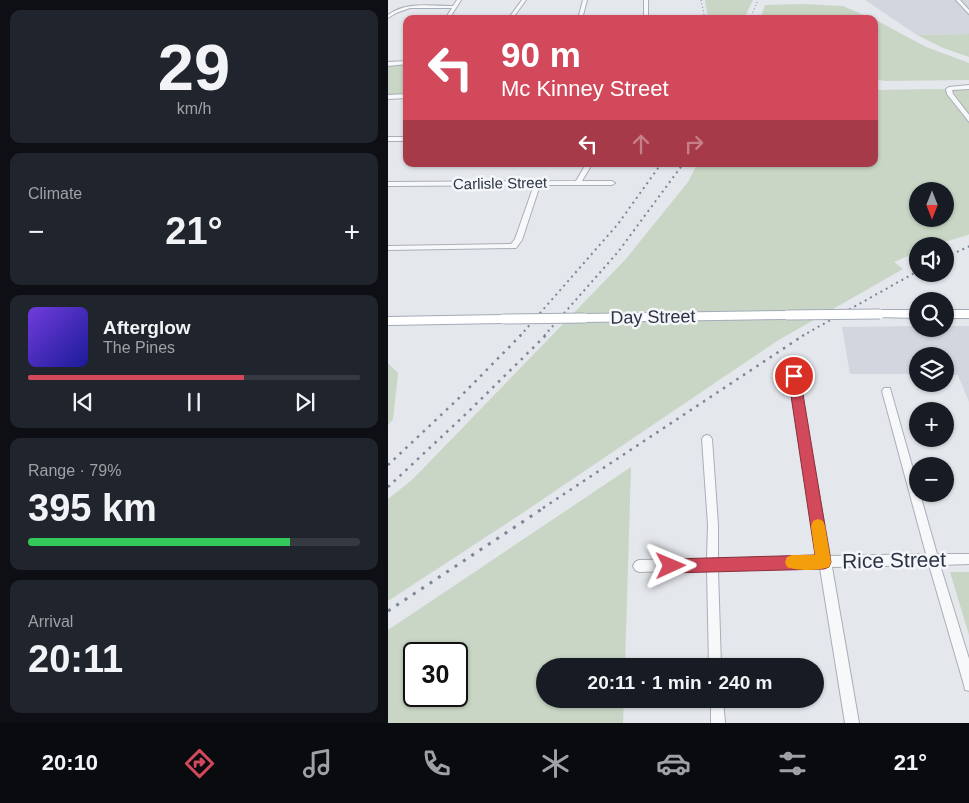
<!DOCTYPE html>
<meta charset="utf-8">
<style>
:root{--surface:#171b24;--page:#20242c;--text:#f1f3f6;--muted:#9ea1a6;--line:#363941;--accent:#d1495b}
body{margin:0;font-family:Helvetica,sans-serif;background:var(--page);color:var(--text);height:100vh;display:flex;flex-direction:column;font-size:19px;white-space:nowrap}
*{box-sizing:border-box;margin:0}
p{font-size:16px;color:var(--muted)}
.icon{flex:none;width:28px;height:28px;fill:none;stroke:currentColor;stroke-width:2;stroke-linecap:round;stroke-linejoin:round}
.map{position:relative;flex:1;overflow:hidden}
.details{display:flex;flex-direction:column;gap:10px;padding:10px;background:#0d0f14;width:388px}
.details>*{flex:none}
.hud{position:absolute;left:15px;top:15px;width:475px;height:152px;border-radius:10px;box-shadow:0 1px 4px #0004;background:#d1495b;color:#fff;overflow:hidden}
.needle{width:32px;rotate:180deg}
.fabs{position:absolute;left:521px;top:182px;display:grid;gap:10px}
.fabs a{display:grid;place-items:center;width:45px;height:45px;border-radius:50%;background:var(--surface);box-shadow:0 1px 4px #0004;font-size:25px}
.speed{position:absolute;left:15px;top:642px;display:flex;gap:10px;font-size:25px;font-weight:700;text-align:center}
.speed>*{display:grid;place-content:center;width:65px;height:65px;border-radius:50%;background:var(--surface);box-shadow:0 1px 4px #0004;line-height:1}
.speed .limit{border:2px solid #111;border-radius:8px;background:#fff;color:#111}
.pin{position:absolute;display:grid;place-items:center;width:42px;height:42px;color:#fff;margin:-21px;border:2px solid #fff;border-radius:50%;box-shadow:0 1px 5px #0007}
.me{position:absolute;width:55px;margin:-28px;rotate:89deg;stroke-linejoin:round;filter:drop-shadow(0 0 4px #0008)}
.turn{display:flex;align-items:center;gap:18px;height:105px;padding:0 15px;font-size:22px}
.turn .icon{width:65px;height:65px;stroke-width:2.5}
.turn b{display:block;font-size:35px;line-height:42px}
.lanes{display:flex;align-items:center;height:48px;padding:0 15px;background:#0003;justify-content:center;gap:25px;direction:ltr}
.lanes .off{opacity:.35}
.big{font-size:38px;font-weight:600;line-height:1.1}
.details .widget{flex:1;display:flex;flex-direction:column;justify-content:center;gap:8px;min-width:0;padding:0 18px;border-radius:10px;background:var(--page)}
.details .dial{align-items:center;gap:0}
.dial b{font-size:65px;line-height:1}
.song{display:flex;align-items:center;gap:15px}
.cover{width:60px;height:60px;border-radius:8px;background:linear-gradient(135deg,hsl(260 70% 55%),hsl(240 70% 35%))}
.played{height:5px;border-radius:2px;background:linear-gradient(90deg,var(--accent) 65%,var(--line) 65%)}
.keys{display:flex;justify-content:space-around;direction:ltr}
.heat{display:flex;justify-content:space-between;align-items:center;font-size:28px;direction:ltr}
.charge{height:8px;border-radius:4px;background:linear-gradient(90deg,#34c759 79%,var(--line) 0)}
.trip{position:absolute;left:148px;top:658px;width:288px;height:50px;border-radius:25px;background:var(--surface);box-shadow:0 1px 4px #0004;font-weight:600;line-height:50px;text-align:center}
.tab-bar{display:flex;height:80px;justify-content:space-around;align-items:center;background:#090b0e;color:var(--muted)}
.tab-bar .icon{width:35px;height:35px}
.tab-bar .current{color:var(--accent)}
.tab-bar b{font-size:22px;color:var(--text)}
main{display:flex;flex:1;min-height:0}
.map>svg:first-child{display:block}
.built{fill:#d2d6de}
.green{fill:#c9d6c5;fill-rule:evenodd}
.lines{fill:none;stroke-linecap:round;stroke-linejoin:round}
.minor-casing{stroke:#a9aeb7;stroke-width:2}
.major-casing{stroke:#a3abb8;stroke-width:2}
.minor{fill:#f7f8fa;fill-rule:evenodd}
.major{fill:#fff;fill-rule:evenodd}
.rail-far3{stroke:#7d8696;stroke-width:1;stroke-dasharray:1 2.5;stroke-linecap:butt}
.rail-far2{stroke:#7d8696;stroke-width:2;stroke-dasharray:2 4;stroke-linecap:butt}
.rail-far1{stroke:#7d8696;stroke-width:2.5;stroke-dasharray:2.5 5.5;stroke-linecap:butt}
.rail{stroke:#7d8696;stroke-width:3;stroke-dasharray:3 7;stroke-linecap:butt}
.major-bridge-casing{stroke:#a3abb8;stroke-width:11;stroke-linecap:butt}
.major-bridge{stroke:#fff;stroke-width:9}
.route{fill:#d1495b;stroke:#882f3b}
.slow{fill:#f59e0b}
.labels{text-anchor:middle;dominant-baseline:central;stroke-width:5;stroke-linejoin:round;paint-order:stroke}
.far-street-label{font-size:15px;fill:#2b3445;stroke:#f4f6f9}
.street-label{font-size:18px;fill:#2b3445;stroke:#f4f6f9}
.near-street-label{font-size:21px;fill:#2b3445;stroke:#f4f6f9}
</style>
<main>
<section class="details">
<div class="widget dial"><b>29</b><p>km/h</p></div>
<div class="widget"><p>Climate</p>
<div class="heat"><a>−</a><b class="big">21°</b><a>+</a></div>
</div>
<div class="widget">
<div class="song"><i class="cover"></i><div><b>Afterglow</b><p>The Pines</p></div></div>
<div class="played"></div>
<div class="keys"><svg class="icon" aria-label="previous" viewBox="0 0 24 24"><path d="M18 5L8 12l10 7zM5 5v14"/></svg><svg class="icon" aria-label="pause" viewBox="0 0 24 24"><path d="M8 5v14M16 5v14"/></svg><svg class="icon" aria-label="next" viewBox="0 0 24 24"><path d="M6 5l10 7-10 7zM19 5v14"/></svg></div>
</div>
<div class="widget"><p>Range · 79%</p><b class="big">395 km</b><div class="charge"></div></div>
<div class="widget"><p>Arrival</p><b class="big">20:11</b></div>
</section>
<div class="map">
<svg width="582" height="723" viewBox="0 0 582 723">
<rect width="100%" height="100%" fill="#e4e7ec"/>
<path class="built" d="M477 0H581V34L529 35Z
M530 326V329H558V326H581V402L570 375 558 374V356H530V374H462L454 327Z"/>
<path class="green" d="M317 0H365L356 19H320Z
M415 4 455 6 485 19H372L377 5Z
M486 19 538 47 581 63V80L497 81 486 79Z
M581 34V57L555 48 529 35Z
M19 64V95L0 96V66Z
M552 89 581 90 582 233 580 235 543 246H530V252L506 262 515 269 389 341 133 514 0 601V499L25 479 237 260 300 182 309 164H486V90ZM530 191H558V219H530Z
M0 363 10 373 5 419 0 425Z
M243 467 237 666H156V699H236L235 723H0V630ZM26 654H69V696H26Z
M562 572H581V635Z"/>
<g class="lines">
<g class="minor-casing">
<path id="minor" d="M69 0H73L61 19H57L64 8H22L8 13 0 18V15C18 1 44 6 65 6Z
M134 0H138L124 19H120Z
M195 0H199L194 19H190Z
M256 0H260V19H256Z
M568 0H572L582 11V15Z
M19 61V64L0 66V62Z
M582 85V89L564 90 565 94 582 116V123L559 94 558 89 561 87Z
M19 94V98L0 99V95Z
M0 137H19V141H0Z
M198 164H204L194 181H224L227 183 224 185H152L134 240 128 248 0 250V246L123 244 127 239 146 185 0 186V182L188 181Z
M406 373 409 374 410 376 442 556 538 554 494 391 496 388H502L530 487V494H532L549 554H582V564L552 565 582 662V691L577 690 576 685 541 565 444 567 471 723H457L432 568 330 570 333 666H321L319 570 251 572 247 570 245 566 247 562 251 560 319 559 320 525 314 439 316 436 319 435 322 436 324 439 330 525V559L431 557 402 376 403 374Z
M323 699H335L337 723H323Z"/>
</g>
<g class="major-casing">
<path id="major" d="M492 310H530V318L488 317 487 314Z
M558 310H582V318H558Z
M399 311 404 315 399 319 197 322 192 318 197 314Z
M115 315 120 319 115 323 0 325V317Z"/>
</g>
<use href="#minor" class="minor"/>
<use href="#major" class="major"/>
<path class="rail-far3" d="M313 0 317 19
M362 19 370 0"/>
<path class="rail-far2" d="M558 257 582 246
M132 336 230 224 273 164
M156 336 230 252 295 164
M414 336 530 271"/>
<path class="rail-far1" d="M0 465 71 398 133 335
M0 487 80 412 158 335
M155 508 416 335"/>
<path class="rail" d="M0 611 157 507"/>
<g class="major-bridge-casing">
<path id="major-bridge" d="M399 315 492 314
M115 319 197 318"/>
</g>
<use href="#major-bridge" class="major-bridge"/>
</g>
<path class="route" d="M406 372 412 376 443 562 441 567 436 569 283 573 278 571 276 566 278 561 283 559 427 555 400 376Z"/>
<path class="slow" d="M430 519 435 521 437 526 443 562 441 567C430 571 409 571 399 567L397 562 399 557 404 555H427L423 526 425 521Z"/>
<g class="labels">
<g class="far-street-label">
<text transform="translate(112 183) rotate(-1)">Carlisle Street</text>
</g>
<g class="street-label">
<text transform="translate(265 317) rotate(-1)">Day Street</text>
</g>
<g class="near-street-label">
<text transform="translate(506 560) rotate(-1)">Rice Street</text>
</g>
</g>
</svg>
<div class="fabs">
<a><svg class="needle" viewBox="-14 -14 28 28"><path d="M0-13l5 13h-10z" fill="#e53935"/><path d="M0 13l5-13h-10z" fill="#9ea1a6"/></svg></a>
<a><svg class="icon" aria-label="sound" viewBox="0 0 24 24"><path d="M4 9h4l5-4v14l-5-4H4zM17 9q2 3 0 6"/></svg></a>
<a><svg class="icon" aria-label="search" viewBox="0 0 24 24"><circle cx="10" cy="10" r="6"/><path d="M15 15l6 6"/></svg></a>
<a><svg class="icon" aria-label="layers" viewBox="0 0 24 24"><path d="M12 4l9 5-9 5-9-5zM3 14l9 5 9-5"/></svg></a>
<a>+</a>
<a>−</a>
</div>
<div class="speed"><div class="limit">30</div></div>
<div class="pin" style="left:406px;top:376px;background:#d93025"><svg class="icon" aria-label="arrive" viewBox="0 0 24 24"><path d="M6 21V4h12l-3 4 3 4H6"/></svg></div>
<svg class="me" style="left:283px;top:566px" viewBox="-20 -20 40 40"><path d="M0-17L14 15 0 8-14 15z" fill="#d1495b" stroke="#fff" stroke-width="4"/></svg>
<div class="trip">20:11 · 1 min · 240 m</div>
<div class="hud">
<div class="turn"><svg class="icon" aria-label="left" viewBox="0 0 24 24"><path d="M17 20v-9H6M10 6l-5 5 5 5"/></svg><div><b>90 m</b>Mc Kinney Street</div></div>
<div class="lanes"><svg class="icon" aria-label="left" viewBox="0 0 24 24"><path d="M17 20v-9H6M10 6l-5 5 5 5"/></svg><svg class="icon off" aria-label="ahead" viewBox="0 0 24 24"><path d="M12 20V5M6 11l6-6 6 6"/></svg><svg class="icon off" aria-label="right" viewBox="0 0 24 24"><path d="M7 20v-9h11M14 6l5 5-5 5"/></svg></div>
</div>
</div>
</main>
<nav class="tab-bar">
<b>20:10</b>
<svg class="icon current" aria-label="directions" viewBox="0 0 24 24"><path d="M12 3l9 9-9 9-9-9zM9 14v-3h6M13 9l2 2-2 2"/></svg>
<svg class="icon" aria-label="music" viewBox="0 0 24 24"><path d="M9 18V5l10-2v13"/><circle cx="6" cy="18" r="3"/><circle cx="16" cy="16" r="3"/></svg>
<svg class="icon" aria-label="phone" viewBox="0 0 24 24"><path d="M5 4h4l2 5-3 2q2 4 5 5l2-3 5 2v4C11 20 4 13 5 4z"/></svg>
<svg class="icon" aria-label="climate" viewBox="0 0 24 24"><path d="M12 3v18M4 7l16 10M4 17L20 7"/></svg>
<svg class="icon" aria-label="car" viewBox="0 0 24 24"><path d="M5 17H2v-5l4-1 3-4h7l3 4 3 1v5h-3M9 17h6M6 11h13"/><circle cx="7" cy="17" r="2"/><circle cx="17" cy="17" r="2"/></svg>
<svg class="icon" aria-label="filters" viewBox="0 0 24 24"><path d="M4 7h16M4 17h16"/><circle cx="9" cy="7" r="2"/><circle cx="15" cy="17" r="2"/></svg>
<b>21°</b>
</nav>
